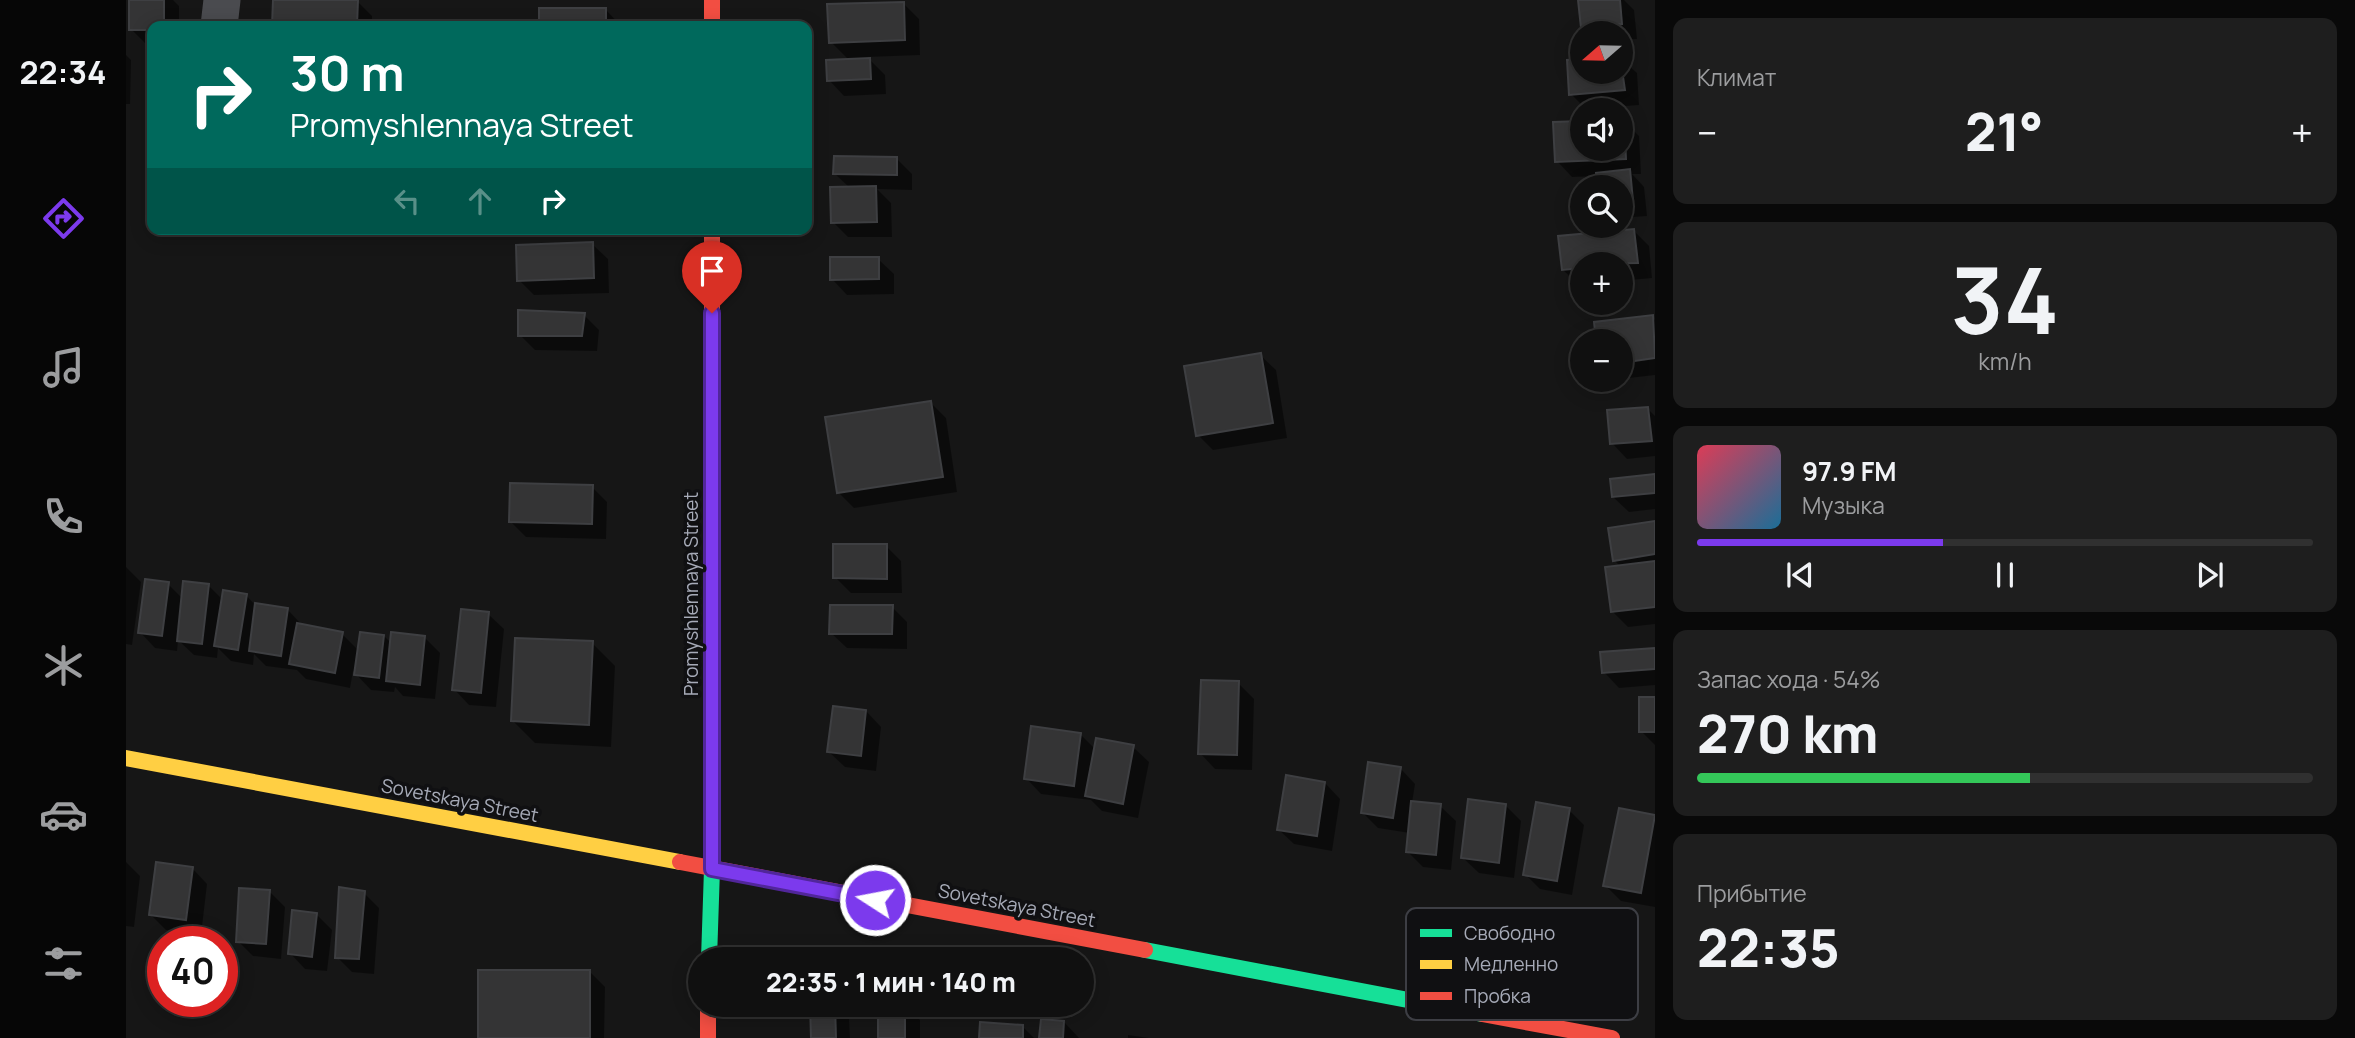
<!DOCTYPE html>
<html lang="ru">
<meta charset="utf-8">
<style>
:root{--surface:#101010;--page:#1e1e1e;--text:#f1f3f6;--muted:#9c9d9f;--line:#303030;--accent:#7c3aed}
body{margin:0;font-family:Manrope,sans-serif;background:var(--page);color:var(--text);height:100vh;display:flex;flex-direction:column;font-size:26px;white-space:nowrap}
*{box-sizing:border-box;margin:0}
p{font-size:23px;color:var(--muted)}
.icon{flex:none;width:38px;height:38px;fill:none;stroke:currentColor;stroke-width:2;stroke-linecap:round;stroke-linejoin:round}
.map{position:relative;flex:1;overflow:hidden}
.drawer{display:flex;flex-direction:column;gap:18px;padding:18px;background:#090909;width:700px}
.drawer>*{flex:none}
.guide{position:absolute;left:21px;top:21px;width:665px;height:214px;border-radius:14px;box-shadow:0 4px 18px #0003,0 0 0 2px var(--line);background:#00695c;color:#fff;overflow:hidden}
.needle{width:46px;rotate:250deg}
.fabs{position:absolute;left:1444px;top:21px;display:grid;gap:14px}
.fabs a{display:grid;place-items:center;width:63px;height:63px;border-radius:50%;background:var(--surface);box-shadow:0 4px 18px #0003,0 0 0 2px var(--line);font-size:35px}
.speed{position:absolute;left:21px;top:926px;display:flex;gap:14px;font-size:35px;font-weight:700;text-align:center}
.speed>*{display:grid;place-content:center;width:91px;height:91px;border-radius:50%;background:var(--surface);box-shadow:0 4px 18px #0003,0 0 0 2px var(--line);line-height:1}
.speed .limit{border:10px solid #d22;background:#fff;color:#111}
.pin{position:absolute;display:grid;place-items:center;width:60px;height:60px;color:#fff;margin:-72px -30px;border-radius:50% 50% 50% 0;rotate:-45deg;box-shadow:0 0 7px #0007}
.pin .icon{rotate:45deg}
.me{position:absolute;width:77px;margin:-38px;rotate:281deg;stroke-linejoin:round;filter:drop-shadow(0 0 5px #0008)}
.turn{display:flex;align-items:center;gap:24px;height:147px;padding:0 28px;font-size:32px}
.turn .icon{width:91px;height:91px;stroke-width:2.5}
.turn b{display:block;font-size:49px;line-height:60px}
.lanes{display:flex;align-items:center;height:66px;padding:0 28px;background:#0003;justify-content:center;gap:35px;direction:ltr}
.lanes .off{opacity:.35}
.big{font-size:52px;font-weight:800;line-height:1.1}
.drawer .tile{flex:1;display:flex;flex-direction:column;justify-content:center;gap:10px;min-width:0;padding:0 24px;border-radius:14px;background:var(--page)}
.drawer .dial{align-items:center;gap:0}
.dial b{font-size:91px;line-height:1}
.song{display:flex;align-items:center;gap:21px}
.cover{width:84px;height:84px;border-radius:10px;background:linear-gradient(135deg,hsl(350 70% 55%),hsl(200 70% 35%))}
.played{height:7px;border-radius:4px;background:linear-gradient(90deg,var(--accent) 40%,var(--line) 40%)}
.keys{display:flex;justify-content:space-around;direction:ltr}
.heat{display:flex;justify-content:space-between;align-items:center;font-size:38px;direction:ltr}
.charge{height:10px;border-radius:5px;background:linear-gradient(90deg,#34c759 54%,var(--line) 0)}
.trip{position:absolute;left:562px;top:947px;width:406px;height:70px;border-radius:35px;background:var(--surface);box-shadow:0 4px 18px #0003,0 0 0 2px var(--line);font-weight:800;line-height:70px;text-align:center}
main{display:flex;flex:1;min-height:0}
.tabs{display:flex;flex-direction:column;width:126px;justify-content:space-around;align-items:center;background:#060606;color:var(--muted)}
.tabs .icon{width:49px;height:49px}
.tabs .active{color:var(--accent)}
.tabs b{font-size:32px;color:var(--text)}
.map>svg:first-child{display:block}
.shadow{fill:#0007}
.building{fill:#343435;stroke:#3e3f42;stroke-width:2}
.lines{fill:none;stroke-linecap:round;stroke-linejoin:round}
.street{stroke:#4a4b4f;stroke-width:37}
.fast{stroke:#16e098;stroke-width:16}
.slow{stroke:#ffcf43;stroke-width:16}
.jam{stroke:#f24e42;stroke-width:16}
.route-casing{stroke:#51269a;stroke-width:18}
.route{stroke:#7c3aed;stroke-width:12}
.labels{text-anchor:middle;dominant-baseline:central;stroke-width:7;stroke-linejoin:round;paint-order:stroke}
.street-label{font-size:19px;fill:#a6aab7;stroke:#101012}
.key{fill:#101012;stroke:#3d3e44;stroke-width:2}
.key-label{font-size:19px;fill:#a6aab7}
</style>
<main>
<nav class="tabs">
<b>22:34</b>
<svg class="icon active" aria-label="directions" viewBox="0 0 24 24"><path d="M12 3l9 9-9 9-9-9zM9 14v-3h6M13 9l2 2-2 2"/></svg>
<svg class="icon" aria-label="music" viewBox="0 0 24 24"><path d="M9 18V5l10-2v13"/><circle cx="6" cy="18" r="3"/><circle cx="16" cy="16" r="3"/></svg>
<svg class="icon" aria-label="phone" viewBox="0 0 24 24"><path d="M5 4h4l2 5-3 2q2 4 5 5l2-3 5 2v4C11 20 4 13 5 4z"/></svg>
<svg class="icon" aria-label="climate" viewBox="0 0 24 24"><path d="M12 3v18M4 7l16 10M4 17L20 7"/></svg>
<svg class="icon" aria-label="car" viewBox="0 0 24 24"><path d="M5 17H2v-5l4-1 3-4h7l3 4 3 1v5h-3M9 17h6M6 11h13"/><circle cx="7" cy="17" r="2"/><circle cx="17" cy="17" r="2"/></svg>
<svg class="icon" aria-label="filters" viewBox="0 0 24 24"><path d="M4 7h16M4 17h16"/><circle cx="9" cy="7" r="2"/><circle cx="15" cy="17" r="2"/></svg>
</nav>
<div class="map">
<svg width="1529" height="1038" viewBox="0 0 1529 1038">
<rect width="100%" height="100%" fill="#161616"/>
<path class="shadow" d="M5 0H47L53 6V26H26V45H21L5 29Z
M148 0 231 1 246 16V26H148Z
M1454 0H1498L1508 10 1511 39 1494 40V33H1463L1456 27Z
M778 4 793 19 794 55 741 57 759 75 760 94 718 96 703 80 723 60 705 42Z
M415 10H480L495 26H415Z
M0 55 5 60 4 104H0Z
M1494 58 1511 73 1513 105 1460 109 1445 94 1456 60V72H1494Z
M1498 121 1513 136 1515 174H1506L1518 187 1521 216 1494 218V187H1473L1472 176 1446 177 1431 161 1456 123V149H1494Z
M771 159 786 174V190L751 189 765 203 766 237H722L707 222 724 188 709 174Z
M422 229H484V236L430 237Z
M1507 230 1523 246 1526 278 1494 281V264H1456V285H1453L1437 270Z
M466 244 482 259 483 293 408 295 393 280Z
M752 259 768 274V294L721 295 706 279Z
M458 315 473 330 471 351 409 350 394 335Z
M1526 317 1529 320V375L1494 379V341H1472L1470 324Z
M1134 355 1150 370 1161 438 1087 450 1072 435Z
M805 403 820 418 831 492 728 508 712 492Z
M1522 409 1529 416V456L1501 459 1486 443Z
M1529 476V509L1503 512 1487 497 1485 480Z
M466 487 481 502 480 539 400 537 385 522Z
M1529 523V624L1502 627 1486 611 1495 567 1488 560 1484 530Z
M760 546 775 561 776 593H725L709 577Z
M0 567 15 582 6 645 0 644Z
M42 584 57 599 82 585 97 600 120 595 129 605 161 609 176 625 216 634 233 651 258 636 266 644 298 637 314 653 309 699 277 696 269 687 268 692 245 690 227 671 224 688 180 679 171 670 140 666 128 654 127 665 105 661 92 648 91 658 68 655 52 640 51 651 29 648 14 632Z
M766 607 781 622V649L721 648 705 633Z
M362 614 378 629 370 707 343 705 328 689Z
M466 643 489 666 485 747 409 743 387 721Z
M1529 650V685L1493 688 1478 672Z
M1112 683 1128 699 1126 770 1089 769 1074 753Z
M1529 698V745L1515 731 1514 699Z
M740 711 755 727 750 771 719 767 703 752Z
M954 734 970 750 1007 747 1023 762 1012 818 976 811 965 800 915 794 900 778Z
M1274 768 1289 784 1286 803 1314 806 1330 821 1325 870 1297 867 1282 852 1284 833 1252 828 1236 812Z
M1199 783 1214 799 1206 851 1168 844 1152 829Z
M1379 805 1395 821 1388 878 1353 873 1337 858Z
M1443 810 1458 825 1446 895 1414 889 1399 874Z
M1494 810 1529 817V907L1495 901 1479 885Z
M0 862 14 876 8 927 0 926Z
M66 868 81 884 75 935 40 930 25 915Z
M144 892 159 907 155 959 127 956 112 941Z
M238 893 253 908 248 974 226 972 211 957Z
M190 914 206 930 201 971 179 969 164 953Z
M463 971 479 987 478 1038H354Z
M686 1004H710L723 1018 724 1038H687Z
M778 1004 794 1020V1038H754Z
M938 1022 953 1038H915Z
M897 1027 908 1038H854Z
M1002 1035 1023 1038H1002Z"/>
<path class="building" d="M3 0H38V26H26V30H3Z
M147 0H232L231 26H146Z
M1452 0H1494L1496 24 1455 28Z
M778 2 779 40 703 43 701 4Z
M413 8H480V26H413Z
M1494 56 1499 90 1443 95 1441 60 1456 59V72H1494Z
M744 58 745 79 701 81 700 60Z
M1494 119H1498L1500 159 1429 162 1427 122 1456 121V149H1494Z
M708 156 771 157V175L707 174Z
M1504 169 1507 201 1494 202V187H1471L1470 173Z
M750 186 751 222 705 223 704 187Z
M1508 229 1512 263 1456 264V268L1436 270 1432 236Z
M467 242 468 278 391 281 390 245Z
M704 257H753V279L704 280Z
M392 310 459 313 456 336H392Z
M1527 315 1529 358 1494 363V341H1470L1468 322Z
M1135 353 1147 423 1070 436 1058 366Z
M805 401 817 477 711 493 699 417Z
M1522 407 1526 441 1484 444 1481 410Z
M1529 474V493L1486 497 1484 479Z
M384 483 467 485 466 524 383 522Z
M1529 521V554L1487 561 1482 528Z
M707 544H761V579L707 578Z
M1529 561V607L1485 612 1479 567Z
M19 579 43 582 36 636 12 633Z
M57 581 83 584 76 644 51 641Z
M97 590 121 594 112 650 88 646Z
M129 603 162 608 155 656 123 651Z
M704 605H767L766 634H703Z
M335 609 363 612 355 693 326 690Z
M171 623 217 632 209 673 163 664Z
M234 632 258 635 253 678 228 675Z
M265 632 299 636 294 685 260 681Z
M389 638 467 641 463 725 385 721Z
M1529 648V669L1476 673 1474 652Z
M1075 680 1113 681 1111 755 1072 754Z
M1513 697H1529V732H1513Z
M707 706 740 710 735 756 701 752Z
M905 726 955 733 948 786 898 779Z
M970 738 1008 745 997 804 959 796Z
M1242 762 1275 767 1267 818 1235 813Z
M1160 775 1199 782 1191 836 1151 830Z
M1342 799 1380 804 1373 863 1335 858Z
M1285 801 1315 804 1310 855 1280 852Z
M1410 802 1444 808 1431 881 1397 875Z
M1493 808 1529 815 1515 893 1477 886Z
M30 862 67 867 60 920 23 915Z
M213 887 239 891 233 959 209 958Z
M113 888 144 890 140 944 110 942Z
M166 910 191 913 186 957 162 954Z
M352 970H464V1038H352Z
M684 1004H709L710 1038H685Z
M752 1004H779V1038H752Z
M915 1019 938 1021 937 1038H913Z
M854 1022 897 1025V1038H853Z"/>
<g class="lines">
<path class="street" d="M93 26 96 0"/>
<path class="fast" d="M1019 950 1356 1014
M583 959 586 869V426"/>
<path class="slow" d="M0 758 554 862"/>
<path class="jam" d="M586 0V26
M586 229V426
M554 862 1019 950
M582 1004V1038
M1356 1014 1486 1038"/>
</g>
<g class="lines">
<g class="route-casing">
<path id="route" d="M586 313V869L749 900"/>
</g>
<use href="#route" class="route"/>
</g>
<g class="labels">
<g class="street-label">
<text transform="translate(565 594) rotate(-90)">Promyshlennaya Street</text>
<text transform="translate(334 800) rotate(11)">Sovetskaya Street</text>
<text transform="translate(891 905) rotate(11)">Sovetskaya Street</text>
</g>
</g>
<rect x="1280" y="908" width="232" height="112" rx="10" class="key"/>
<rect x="1294" y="929" width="32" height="8" fill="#16e098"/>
<rect x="1294" y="960" width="32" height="9" fill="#ffcf43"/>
<rect x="1294" y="992" width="32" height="8" fill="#f24e42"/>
<g class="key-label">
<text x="1338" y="940">Свободно</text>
<text x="1338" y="971">Медленно</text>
<text x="1338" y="1003">Пробка</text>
</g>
</svg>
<div class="fabs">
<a><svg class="needle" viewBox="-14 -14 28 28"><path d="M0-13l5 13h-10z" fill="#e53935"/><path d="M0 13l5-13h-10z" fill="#9c9d9f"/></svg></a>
<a><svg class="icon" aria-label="sound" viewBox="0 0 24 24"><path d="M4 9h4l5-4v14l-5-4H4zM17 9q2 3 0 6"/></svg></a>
<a><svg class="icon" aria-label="search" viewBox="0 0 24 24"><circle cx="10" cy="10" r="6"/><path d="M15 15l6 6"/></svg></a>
<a>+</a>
<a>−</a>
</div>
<div class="speed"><div class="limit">40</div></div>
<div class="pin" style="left:586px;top:313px;background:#d93025"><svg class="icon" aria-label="arrive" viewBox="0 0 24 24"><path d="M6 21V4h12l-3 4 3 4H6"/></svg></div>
<svg class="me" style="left:749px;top:900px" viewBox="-20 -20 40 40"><circle r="17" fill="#7c3aed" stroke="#fff" stroke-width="3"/><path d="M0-11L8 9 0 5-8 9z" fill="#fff"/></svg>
<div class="trip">22:35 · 1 мин · 140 m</div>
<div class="guide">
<div class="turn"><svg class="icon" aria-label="right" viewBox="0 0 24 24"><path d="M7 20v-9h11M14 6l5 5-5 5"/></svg><div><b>30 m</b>Promyshlennaya Street</div></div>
<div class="lanes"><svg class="icon off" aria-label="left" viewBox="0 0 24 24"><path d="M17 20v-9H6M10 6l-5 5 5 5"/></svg><svg class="icon off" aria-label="ahead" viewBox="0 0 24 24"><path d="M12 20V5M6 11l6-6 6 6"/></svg><svg class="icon" aria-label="right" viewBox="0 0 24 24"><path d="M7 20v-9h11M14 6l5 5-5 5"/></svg></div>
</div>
</div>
<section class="drawer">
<div class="tile"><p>Климат</p>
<div class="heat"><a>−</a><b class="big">21°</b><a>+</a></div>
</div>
<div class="tile dial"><b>34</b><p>km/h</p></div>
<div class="tile">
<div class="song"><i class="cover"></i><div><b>97.9 FM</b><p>Музыка</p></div></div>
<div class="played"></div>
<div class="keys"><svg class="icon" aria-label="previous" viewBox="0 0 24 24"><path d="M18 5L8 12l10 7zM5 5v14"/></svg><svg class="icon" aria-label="pause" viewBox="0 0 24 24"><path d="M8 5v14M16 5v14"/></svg><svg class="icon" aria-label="next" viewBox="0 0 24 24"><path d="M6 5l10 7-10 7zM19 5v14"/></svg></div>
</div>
<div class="tile"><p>Запас хода · 54%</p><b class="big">270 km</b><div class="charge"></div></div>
<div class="tile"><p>Прибытие</p><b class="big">22:35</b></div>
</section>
</main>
